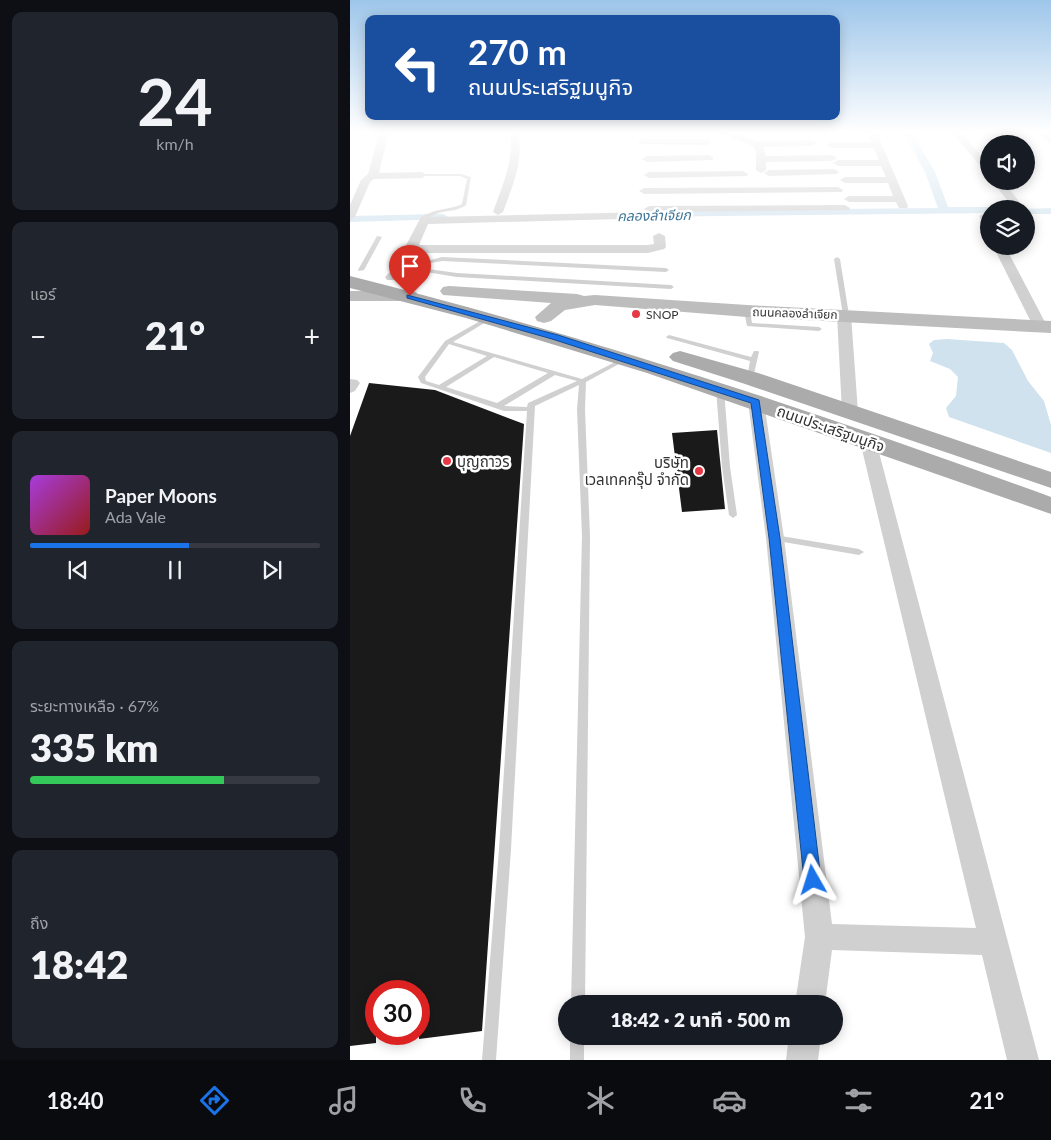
<!DOCTYPE html>
<html lang="th">
<meta charset="utf-8">
<style>
:root{--surface:#171b24;--page:#20242c;--text:#f1f3f6;--muted:#9ea1a6;--line:#363941;--accent:#1a73e8}
body{margin:0;font-family:Lato,"Noto Sans Thai",sans-serif;background:var(--page);color:var(--text);height:100vh;display:flex;flex-direction:column;font-size:19px;white-space:nowrap}
*{box-sizing:border-box;margin:0}
p{font-size:16px;color:var(--muted)}
.icon{flex:none;width:28px;height:28px;fill:none;stroke:currentColor;stroke-width:2;stroke-linecap:round;stroke-linejoin:round}
.map{position:relative;flex:1;overflow:hidden}
.panel{display:flex;flex-direction:column;gap:12px;padding:12px;background:#0d0f14;width:350px}
.panel>*{flex:none}
.guide{position:absolute;left:15px;top:15px;width:475px;height:105px;border-radius:10px;box-shadow:0 2px 12px #0003;background:#1a4fa0;color:#fff;overflow:hidden}
.controls{position:absolute;left:630px;top:135px;display:grid;gap:10px}
.controls a{display:grid;place-items:center;width:55px;height:55px;border-radius:50%;background:var(--surface);box-shadow:0 2px 12px #0003;font-size:25px}
.speed{position:absolute;left:15px;top:980px;display:flex;gap:10px;font-size:25px;font-weight:700;text-align:center}
.speed>*{display:grid;place-content:center;width:65px;height:65px;border-radius:50%;background:var(--surface);box-shadow:0 2px 12px #0003;line-height:1}
.speed .limit{border:8px solid #d22;background:#fff;color:#111}
.pin{position:absolute;display:grid;place-items:center;width:42px;height:42px;color:#fff;margin:-51px -21px;border-radius:50% 50% 50% 0;rotate:-45deg;box-shadow:0 0 5px #0007}
.pin .icon{rotate:45deg}
.me{position:absolute;width:55px;margin:-28px;rotate:354deg;stroke-linejoin:round;filter:drop-shadow(0 0 4px #0008)}
.turn{display:flex;align-items:center;gap:18px;height:105px;padding:0 20px;font-size:22px}
.turn .icon{width:65px;height:65px;stroke-width:2.5}
.turn b{display:block;font-size:35px;line-height:42px}
.big{font-size:38px;font-weight:800;line-height:1.1}
.panel .widget{flex:1;display:flex;flex-direction:column;justify-content:center;gap:8px;min-width:0;padding:0 18px;border-radius:10px;background:var(--page)}
.panel .dial{align-items:center;gap:0}
.dial b{font-size:65px;line-height:1}
.song{display:flex;align-items:center;gap:15px}
.cover{width:60px;height:60px;border-radius:8px;background:linear-gradient(135deg,hsl(280 70% 55%),hsl(0 70% 35%))}
.played{height:5px;border-radius:2px;background:linear-gradient(90deg,var(--accent) 55%,var(--line) 55%)}
.keys{display:flex;justify-content:space-around;direction:ltr}
.heat{display:flex;justify-content:space-between;align-items:center;font-size:28px;direction:ltr}
.charge{height:8px;border-radius:4px;background:linear-gradient(90deg,#34c759 67%,var(--line) 0)}
.trip{position:absolute;left:208px;top:995px;width:285px;height:50px;border-radius:25px;background:var(--surface);box-shadow:0 2px 12px #0003;font-weight:800;line-height:50px;text-align:center}
.menu{display:flex;height:80px;justify-content:space-around;align-items:center;background:#090b0e;color:var(--muted)}
.menu .icon{width:35px;height:35px}
.menu .active{color:var(--accent)}
.menu b{font-size:22px;color:var(--text)}
main{display:flex;flex:1;min-height:0}
.map>svg:first-child{display:block}
.water{fill:#cfe2ee}
.lines{fill:none;stroke-linecap:round;stroke-linejoin:round}
.canal{fill:#cfe2ee;fill-rule:evenodd}
.building{fill:#1a1a1a}
.lane{fill:#d0d0d0;fill-rule:evenodd}
.street{fill:#d0d0d0;fill-rule:evenodd}
.secondary{fill:#bdbdbd;fill-rule:evenodd}
.primary{fill:#ababab;fill-rule:evenodd}
.route{fill:#1a73e8;stroke:#114b97}
.poi-dot{fill:#e63946;stroke:#fff;stroke-width:2}
.labels{text-anchor:middle;dominant-baseline:central;stroke-width:5;stroke-linejoin:round;paint-order:stroke}
.far-street-label{font-size:12px;fill:#333;stroke:#fff}
.far-poi-label{font-size:12px;fill:#333;stroke:#fff;text-anchor:start}
.far-water-label{font-size:14px;font-style:italic;fill:#3f7597;stroke:#fff}
.street-label{font-size:15px;fill:#333;stroke:#fff}
.poi-label{font-size:15px;fill:#333;stroke:#fff;text-anchor:start}
</style>
<main>
<section class="panel">
<div class="widget dial"><b>24</b><p>km/h</p></div>
<div class="widget"><p>แอร์</p>
<div class="heat"><a>−</a><b class="big">21°</b><a>+</a></div>
</div>
<div class="widget">
<div class="song"><i class="cover"></i><div><b>Paper Moons</b><p>Ada Vale</p></div></div>
<div class="played"></div>
<div class="keys"><svg class="icon" aria-label="previous" viewBox="0 0 24 24"><path d="M18 5L8 12l10 7zM5 5v14"/></svg><svg class="icon" aria-label="pause" viewBox="0 0 24 24"><path d="M8 5v14M16 5v14"/></svg><svg class="icon" aria-label="next" viewBox="0 0 24 24"><path d="M6 5l10 7-10 7zM19 5v14"/></svg></div>
</div>
<div class="widget"><p>ระยะทางเหลือ · 67%</p><b class="big">335 km</b><div class="charge"></div></div>
<div class="widget"><p>ถึง</p><b class="big">18:42</b></div>
</section>
<div class="map">
<svg width="701" height="1060" viewBox="0 0 701 1060">
<rect width="100%" height="100%" fill="#fff"/>
<path class="water" d="M597 339 654 343 662 350 678 381 694 401 701 425V453L599 417 596 408 606 396 608 377 600 369 580 361 583 353 579 344 584 340Z"/>
<g class="lines">
<path class="canal" d="M553 131H561L585 172 598 207H639L643 209H639V213L289 217 284 214 289 211 588 208 575 172Z
M701 208V214H676V209H673Z
M93 214 98 217 97 219 0 222V216Z"/>
</g>
<path class="building" d="M19 383 85 390 174 424 132 1031 69 1039V991H26V1043L0 1046V436Z
M367 430 375 509 332 512 322 433Z"/>
<g class="lines">
<path class="lane" d="M70 174H111L121 177 116 205C108 211 99 210 89 213 84 214 80 218 74 218V216C86 208 100 210 112 204L117 179 110 176H72L70 175Z
M27 236 32 237 14 270 9 271 8 270Z
M92 257 316 268 319 270 316 272 92 261 81 263 78 269 107 273 321 285 324 287 321 289 107 277 76 272 68 284H64L63 283 77 261Z
M487 257 490 259 499 315 496 317 493 315 484 259Z
M397 309 400 311 402 323 469 327 472 329 469 331 397 326 394 311Z
M139 316 141 317V319L103 342 232 379 273 358H277L278 359 236 382 235 409 240 536 235 1004H221L232 536 227 409 229 385 185 406 161 849 146 1060H132L149 849 177 411H154L71 383 68 377 95 341ZM99 344 137 356 89 385 76 381 75 377ZM144 357 198 373 147 403 96 387ZM205 375 227 381 178 403 177 407 154 406Z
M319 335 401 357 404 351H408L409 352 403 378 400 380 397 378 400 361 317 338 316 337Z
M367 387H373L374 389 380 467 387 515 383 518 379 515 372 467 366 389Z
M425 535 509 549 514 552 509 555 422 540 421 538Z
M220 1036H234V1060H220Z"/>
<path class="street" d="M30 131H39L29 173 72 172 77 175 72 178 24 179 20 182 5 217 0 220V205L11 180 18 174Z
M160 131H168C174 161 163 184 153 212L148 215 143 212C153 184 164 161 160 131Z
M364 131H378L408 141 462 140 467 143 462 146 413 147 416 156 482 155 487 158 482 161 416 162V170L411 173 406 170V152L403 146Z
M517 131H526L558 206 557 208H549L546 202H499L494 199 499 196H543L538 183H495L490 180 495 177H536L531 166H488L483 163 488 160H529L524 148H482L477 145 482 142H521Z
M601 131H610L639 165V174L636 173Z
M686 131H696L701 136V144Z
M293 139H357L362 142 357 145 290 144 288 142Z
M359 155 364 158 362 160 297 162 292 159 297 156Z
M484 169 489 172 487 174 419 176 414 173 419 170Z
M393 171 398 174 397 176 299 178 294 175 299 172Z
M642 181H653L672 205V209H664Z
M488 187 493 190 492 192 294 194 289 191 294 188Z
M495 205 500 208 499 210 310 212 313 215 308 218 78 224 69 245H298L304 244 303 236 309 233 315 236 316 247 314 249 298 253H66L60 265 45 280H37L35 277 51 261 54 249 71 217 76 214 81 217 298 212 294 209 299 206Z
M634 213 639 215V229L635 228 629 216Z
M643 246H655L697 326 695 329 690 330 683 326Z
M494 311 501 315 508 412 506 415H494L492 412 487 315Z
M0 379 7 380 10 383 5 391 0 393Z
M406 397 412 399 414 402 434 538 482 924 626 928 510 441 512 437H524L526 441 689 1060H657L632 955 482 950 475 1004H445L455 937 416 538 398 402 400 399Z
M439 1036H471L468 1060H436Z"/>
<path class="secondary" d="M99 286 227 294 234 296 245 295 397 305 701 321V333L397 317 245 305 215 310 201 321 194 323 187 321 185 317 201 303 93 295 90 291 93 287Z
M0 291H60L66 292 69 296 66 300 60 301H0Z"/>
<path class="primary" d="M0 276C238 336 471 413 701 497V514L297 373 116 318 0 288Z
M330 351 408 373 701 472V488L392 383 323 361 319 357 323 353Z"/>
</g>
<linearGradient id="sky" x2="0" y2="1"><stop stop-color="#9ec6ea"/><stop offset="0.47" stop-color="#fff"/><stop offset="1" stop-color="#fff" stop-opacity="0"/></linearGradient>
<rect width="701" height="280" fill="url(#sky)"/>
<path class="route" d="M57 295 208 335 409 400 430 538 471 880 469 885 463 887 457 885 454 880 419 538 401 403 202 339 57 298Z"/>
<g class="poi-dot">
<circle cx="286" cy="314" r="5"/>
<circle cx="97" cy="461" r="5"/>
<circle cx="349" cy="471" r="5"/>
</g>
<g class="labels">
<g class="far-street-label">
<text transform="translate(445 313) rotate(2)">ถนนคลองลำเจียก</text>
</g>
<g class="far-poi-label">
<text x="296" y="314">SNOP</text>
</g>
<g class="far-water-label">
<text transform="translate(304 215) rotate(-1)">คลองลำเจียก</text>
</g>
<g class="street-label">
<text transform="translate(481 428) rotate(19)">ถนนประเสริฐมนูกิจ</text>
</g>
<g class="poi-label">
<text x="107" y="461">บุญถาวร</text>
<text x="339" y="462" text-anchor="end">บริษัท<tspan x="339" dy="17">เวลเทคกรุ๊ป จำกัด</tspan></text>
</g>
</g>
</svg>
<div class="controls">
<a><svg class="icon" aria-label="sound" viewBox="0 0 24 24"><path d="M4 9h4l5-4v14l-5-4H4zM17 9q2 3 0 6"/></svg></a>
<a><svg class="icon" aria-label="layers" viewBox="0 0 24 24"><path d="M12 4l9 5-9 5-9-5zM3 14l9 5 9-5"/></svg></a>
</div>
<div class="speed"><div class="limit">30</div></div>
<div class="pin" style="left:60px;top:296px;background:#d93025"><svg class="icon" aria-label="arrive" viewBox="0 0 24 24"><path d="M6 21V4h12l-3 4 3 4H6"/></svg></div>
<svg class="me" style="left:463px;top:880px" viewBox="-20 -20 40 40"><path d="M0-17L14 15 0 8-14 15z" fill="#1a73e8" stroke="#fff" stroke-width="4"/></svg>
<div class="trip">18:42 · 2 นาที · 500 m</div>
<div class="guide">
<div class="turn"><svg class="icon" aria-label="left" viewBox="0 0 24 24"><path d="M17 20v-9H6M10 6l-5 5 5 5"/></svg><div><b>270 m</b>ถนนประเสริฐมนูกิจ</div></div>
</div>
</div>
</main>
<nav class="menu">
<b>18:40</b>
<svg class="icon active" aria-label="directions" viewBox="0 0 24 24"><path d="M12 3l9 9-9 9-9-9zM9 14v-3h6M13 9l2 2-2 2"/></svg>
<svg class="icon" aria-label="music" viewBox="0 0 24 24"><path d="M9 18V5l10-2v13"/><circle cx="6" cy="18" r="3"/><circle cx="16" cy="16" r="3"/></svg>
<svg class="icon" aria-label="phone" viewBox="0 0 24 24"><path d="M5 4h4l2 5-3 2q2 4 5 5l2-3 5 2v4C11 20 4 13 5 4z"/></svg>
<svg class="icon" aria-label="climate" viewBox="0 0 24 24"><path d="M12 3v18M4 7l16 10M4 17L20 7"/></svg>
<svg class="icon" aria-label="car" viewBox="0 0 24 24"><path d="M5 17H2v-5l4-1 3-4h7l3 4 3 1v5h-3M9 17h6M6 11h13"/><circle cx="7" cy="17" r="2"/><circle cx="17" cy="17" r="2"/></svg>
<svg class="icon" aria-label="filters" viewBox="0 0 24 24"><path d="M4 7h16M4 17h16"/><circle cx="9" cy="7" r="2"/><circle cx="15" cy="17" r="2"/></svg>
<b>21°</b>
</nav>
